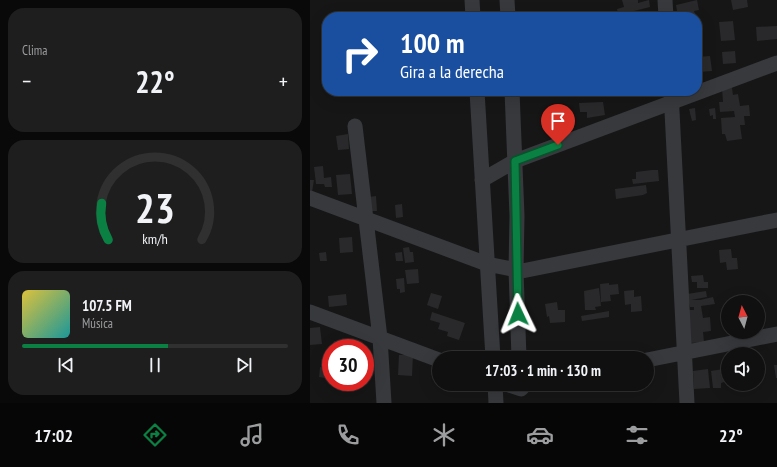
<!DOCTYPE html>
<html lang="es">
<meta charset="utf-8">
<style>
:root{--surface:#101011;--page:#1e1e1f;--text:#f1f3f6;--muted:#9c9d9f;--line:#303031;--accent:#0b8043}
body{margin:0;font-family:"PT Sans Narrow",sans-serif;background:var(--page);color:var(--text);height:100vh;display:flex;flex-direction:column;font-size:15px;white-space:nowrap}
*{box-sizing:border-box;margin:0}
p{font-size:13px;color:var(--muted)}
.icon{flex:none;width:22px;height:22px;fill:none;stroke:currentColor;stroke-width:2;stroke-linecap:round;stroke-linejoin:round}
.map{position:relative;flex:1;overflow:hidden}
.side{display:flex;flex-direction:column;gap:8px;padding:8px;background:#090909;width:310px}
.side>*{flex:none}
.banner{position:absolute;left:12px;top:12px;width:380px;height:84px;border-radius:16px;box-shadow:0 4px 16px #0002,0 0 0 1px var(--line);background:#1a4fa0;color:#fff;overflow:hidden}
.needle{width:26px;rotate:354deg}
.buttons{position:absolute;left:411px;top:295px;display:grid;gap:8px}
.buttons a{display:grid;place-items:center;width:44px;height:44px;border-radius:50%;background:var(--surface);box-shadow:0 4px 16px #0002,0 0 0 1px var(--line);font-size:20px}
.speed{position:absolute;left:12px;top:339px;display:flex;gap:8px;font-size:20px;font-weight:700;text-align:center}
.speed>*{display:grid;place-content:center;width:52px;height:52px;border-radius:50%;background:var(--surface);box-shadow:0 4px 16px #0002,0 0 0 1px var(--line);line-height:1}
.speed .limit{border:6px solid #d22;background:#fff;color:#111}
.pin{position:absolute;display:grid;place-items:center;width:34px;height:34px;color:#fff;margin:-41px -17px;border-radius:50% 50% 50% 0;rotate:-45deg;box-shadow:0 0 4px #0007}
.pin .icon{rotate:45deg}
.me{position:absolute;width:44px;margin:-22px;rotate:358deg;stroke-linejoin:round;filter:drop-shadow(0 0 3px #0008)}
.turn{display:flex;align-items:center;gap:14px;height:84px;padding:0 12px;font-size:18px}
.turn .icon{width:52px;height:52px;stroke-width:2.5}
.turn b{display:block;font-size:28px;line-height:34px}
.big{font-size:30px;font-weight:800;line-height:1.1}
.side .card{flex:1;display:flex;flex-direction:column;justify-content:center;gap:6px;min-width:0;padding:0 14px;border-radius:16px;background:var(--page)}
.side .dial{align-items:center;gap:0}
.dial svg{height:104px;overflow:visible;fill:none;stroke:var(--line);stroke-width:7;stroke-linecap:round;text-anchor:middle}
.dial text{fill:var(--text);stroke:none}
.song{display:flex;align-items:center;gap:12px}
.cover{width:48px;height:48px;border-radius:6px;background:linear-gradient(135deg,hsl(50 70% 55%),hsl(180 70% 35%))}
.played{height:4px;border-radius:2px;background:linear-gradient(90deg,var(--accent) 55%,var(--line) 55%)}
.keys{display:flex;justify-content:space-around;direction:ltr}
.heat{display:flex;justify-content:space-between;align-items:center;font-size:22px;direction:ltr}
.trip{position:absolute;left:122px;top:351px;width:222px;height:40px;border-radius:20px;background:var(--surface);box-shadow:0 4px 16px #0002,0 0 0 1px var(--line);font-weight:800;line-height:40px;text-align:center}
.menu{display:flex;height:64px;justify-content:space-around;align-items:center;background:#060607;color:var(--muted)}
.menu .icon{width:28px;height:28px}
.menu .selected{color:var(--accent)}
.menu b{font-size:18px;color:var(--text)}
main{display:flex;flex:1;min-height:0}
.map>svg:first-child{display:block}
.building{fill:#29292b}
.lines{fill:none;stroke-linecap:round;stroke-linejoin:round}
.minor{stroke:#37393c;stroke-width:15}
.route-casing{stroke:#07532c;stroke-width:10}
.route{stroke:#0b8043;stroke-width:7}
</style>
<main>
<section class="side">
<div class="card"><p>Clima</p>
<div class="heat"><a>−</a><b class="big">22°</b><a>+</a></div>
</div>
<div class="card dial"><svg viewBox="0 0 100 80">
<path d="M14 69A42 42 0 1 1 86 69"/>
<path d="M14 69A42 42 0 0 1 9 41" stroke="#0b8043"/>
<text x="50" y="56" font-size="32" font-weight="700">23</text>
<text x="50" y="72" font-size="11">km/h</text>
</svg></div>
<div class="card">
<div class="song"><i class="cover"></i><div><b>107.5 FM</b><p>Música</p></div></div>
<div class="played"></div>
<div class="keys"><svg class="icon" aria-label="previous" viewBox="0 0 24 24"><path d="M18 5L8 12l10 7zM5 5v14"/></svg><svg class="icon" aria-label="pause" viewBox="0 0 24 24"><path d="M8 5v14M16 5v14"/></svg><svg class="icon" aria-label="next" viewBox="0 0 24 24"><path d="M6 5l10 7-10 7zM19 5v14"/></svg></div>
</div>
</section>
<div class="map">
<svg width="467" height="403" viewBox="0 0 467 403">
<rect width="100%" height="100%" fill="#161617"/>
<path class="building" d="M312 0H328V3L339 0 340 7 308 15 307 9 314 7Z
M387 0 389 10 384 11 385 14 368 17 366 5Z
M421 0H437L438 7 423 10Z
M423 21 425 40 411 41 409 22Z
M467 26V39L447 41 446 27Z
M425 51 426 63 413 64 412 52Z
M400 56 402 71 388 72 387 57Z
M412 88H422L423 95 428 94 430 106 439 105 440 116H434L435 125H430L432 139 417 141 415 134H412L411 118 425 117 424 111 410 112 409 102H413Z
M93 91H105V94H93Z
M292 91H308V95L293 96Z
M293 102 295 115 277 118V112H270L269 103Z
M385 108 386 120 382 121 379 109Z
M405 108 406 119H403V115L400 116 399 109Z
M38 134 39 149 28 150 26 136Z
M13 166 14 178 21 177 22 187H15L14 184H6L4 167Z
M342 170H348L349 181 323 184 322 179H326V172Z
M40 174 42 194 28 195 26 175Z
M0 180H4L2 192H0Z
M336 185 337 193 333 195 306 199 305 189Z
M66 196 67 211H60L59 197Z
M92 204 93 217 86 218 85 205Z
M42 237 43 252 30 253 29 238Z
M99 247 100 252H103L104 262 95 263 93 248Z
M421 249 422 258H427L428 269 417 270 416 262 410 263 409 250Z
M16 252 17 261H10L9 253Z
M92 252 93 261H86L85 253Z
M108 269 109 283 97 284 95 270Z
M393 275 394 282H398V288H387V282H382L381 276Z
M94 278 95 292 90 293V289H87L86 279Z
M299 283V285L308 284 309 294 300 295 301 301 291 302 290 284Z
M289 288 291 306 285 307 286 310H275L274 291Z
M324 290V297L331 296 332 311 321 312V304L315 305 314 291Z
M396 291 397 297 381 300H390L393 318 400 317 401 331 393 332 394 342 381 343 378 310H384V307H380L377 294Z
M121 293 132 296 128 309 117 305Z
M36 294 37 305 19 307 18 296Z
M403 297 405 304 391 306 390 300Z
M247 302 248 310H255V322L240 323 239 316 237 317 235 304Z
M299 311V317L272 321 271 316Z
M122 312 155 323 149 340 137 336 138 332 128 329 130 323 120 320Z
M10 327 12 344 0 345V328Z
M24 341 31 343 29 348H22Z
M89 355H103L102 376 88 375Z
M448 363H452L453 375 448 376Z
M464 365H467V378H466Z
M10 367 16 368 15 378 9 377Z
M398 369 400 388 384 389 383 371Z
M413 369 414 382 411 383V388H403L401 371Z"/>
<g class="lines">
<path class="minor" d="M162 0 163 17
M197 0 198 17
M355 0 356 17
M167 91 183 358
M202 91 207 216 206 270 209 358
M361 92 377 403
M45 126 70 338 74 403
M172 180 205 161 467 63
M0 198 177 264 212 271 467 220
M0 312 129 360
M337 360 467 334
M185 384 186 403
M196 384 211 389 216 384"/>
</g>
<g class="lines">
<g class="route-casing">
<path id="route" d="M208 314 205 161 248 145"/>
</g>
<use href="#route" class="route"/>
</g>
</svg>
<div class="buttons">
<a><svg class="needle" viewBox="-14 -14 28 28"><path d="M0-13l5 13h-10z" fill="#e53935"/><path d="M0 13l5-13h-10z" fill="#9c9d9f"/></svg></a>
<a><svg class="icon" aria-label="sound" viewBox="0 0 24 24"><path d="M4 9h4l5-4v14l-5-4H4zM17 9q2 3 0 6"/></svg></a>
</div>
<div class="speed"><div class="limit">30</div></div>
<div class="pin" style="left:248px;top:145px;background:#d93025"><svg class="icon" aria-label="arrive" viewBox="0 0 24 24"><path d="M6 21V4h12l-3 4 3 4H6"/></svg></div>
<svg class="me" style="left:208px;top:314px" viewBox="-20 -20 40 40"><path d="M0-17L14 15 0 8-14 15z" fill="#0b8043" stroke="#fff" stroke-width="4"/></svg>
<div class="trip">17:03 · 1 min · 130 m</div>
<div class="banner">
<div class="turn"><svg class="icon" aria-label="right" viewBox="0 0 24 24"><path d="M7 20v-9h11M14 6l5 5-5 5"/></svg><div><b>100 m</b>Gira a la derecha</div></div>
</div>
</div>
</main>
<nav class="menu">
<b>17:02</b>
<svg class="icon selected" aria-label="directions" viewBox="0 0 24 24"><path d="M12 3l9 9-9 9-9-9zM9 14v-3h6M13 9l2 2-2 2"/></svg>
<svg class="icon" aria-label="music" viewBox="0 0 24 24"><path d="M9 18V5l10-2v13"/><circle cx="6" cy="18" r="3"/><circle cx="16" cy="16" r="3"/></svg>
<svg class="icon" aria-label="phone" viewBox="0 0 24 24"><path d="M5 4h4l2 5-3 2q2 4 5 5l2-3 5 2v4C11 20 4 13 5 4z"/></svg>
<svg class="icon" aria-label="climate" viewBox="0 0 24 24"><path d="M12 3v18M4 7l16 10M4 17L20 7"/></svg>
<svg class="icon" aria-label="car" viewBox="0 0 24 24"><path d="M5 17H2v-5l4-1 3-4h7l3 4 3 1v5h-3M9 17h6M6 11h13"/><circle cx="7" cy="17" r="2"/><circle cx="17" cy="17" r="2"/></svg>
<svg class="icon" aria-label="filters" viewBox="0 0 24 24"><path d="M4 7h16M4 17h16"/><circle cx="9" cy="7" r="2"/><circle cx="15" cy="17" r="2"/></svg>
<b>22°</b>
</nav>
